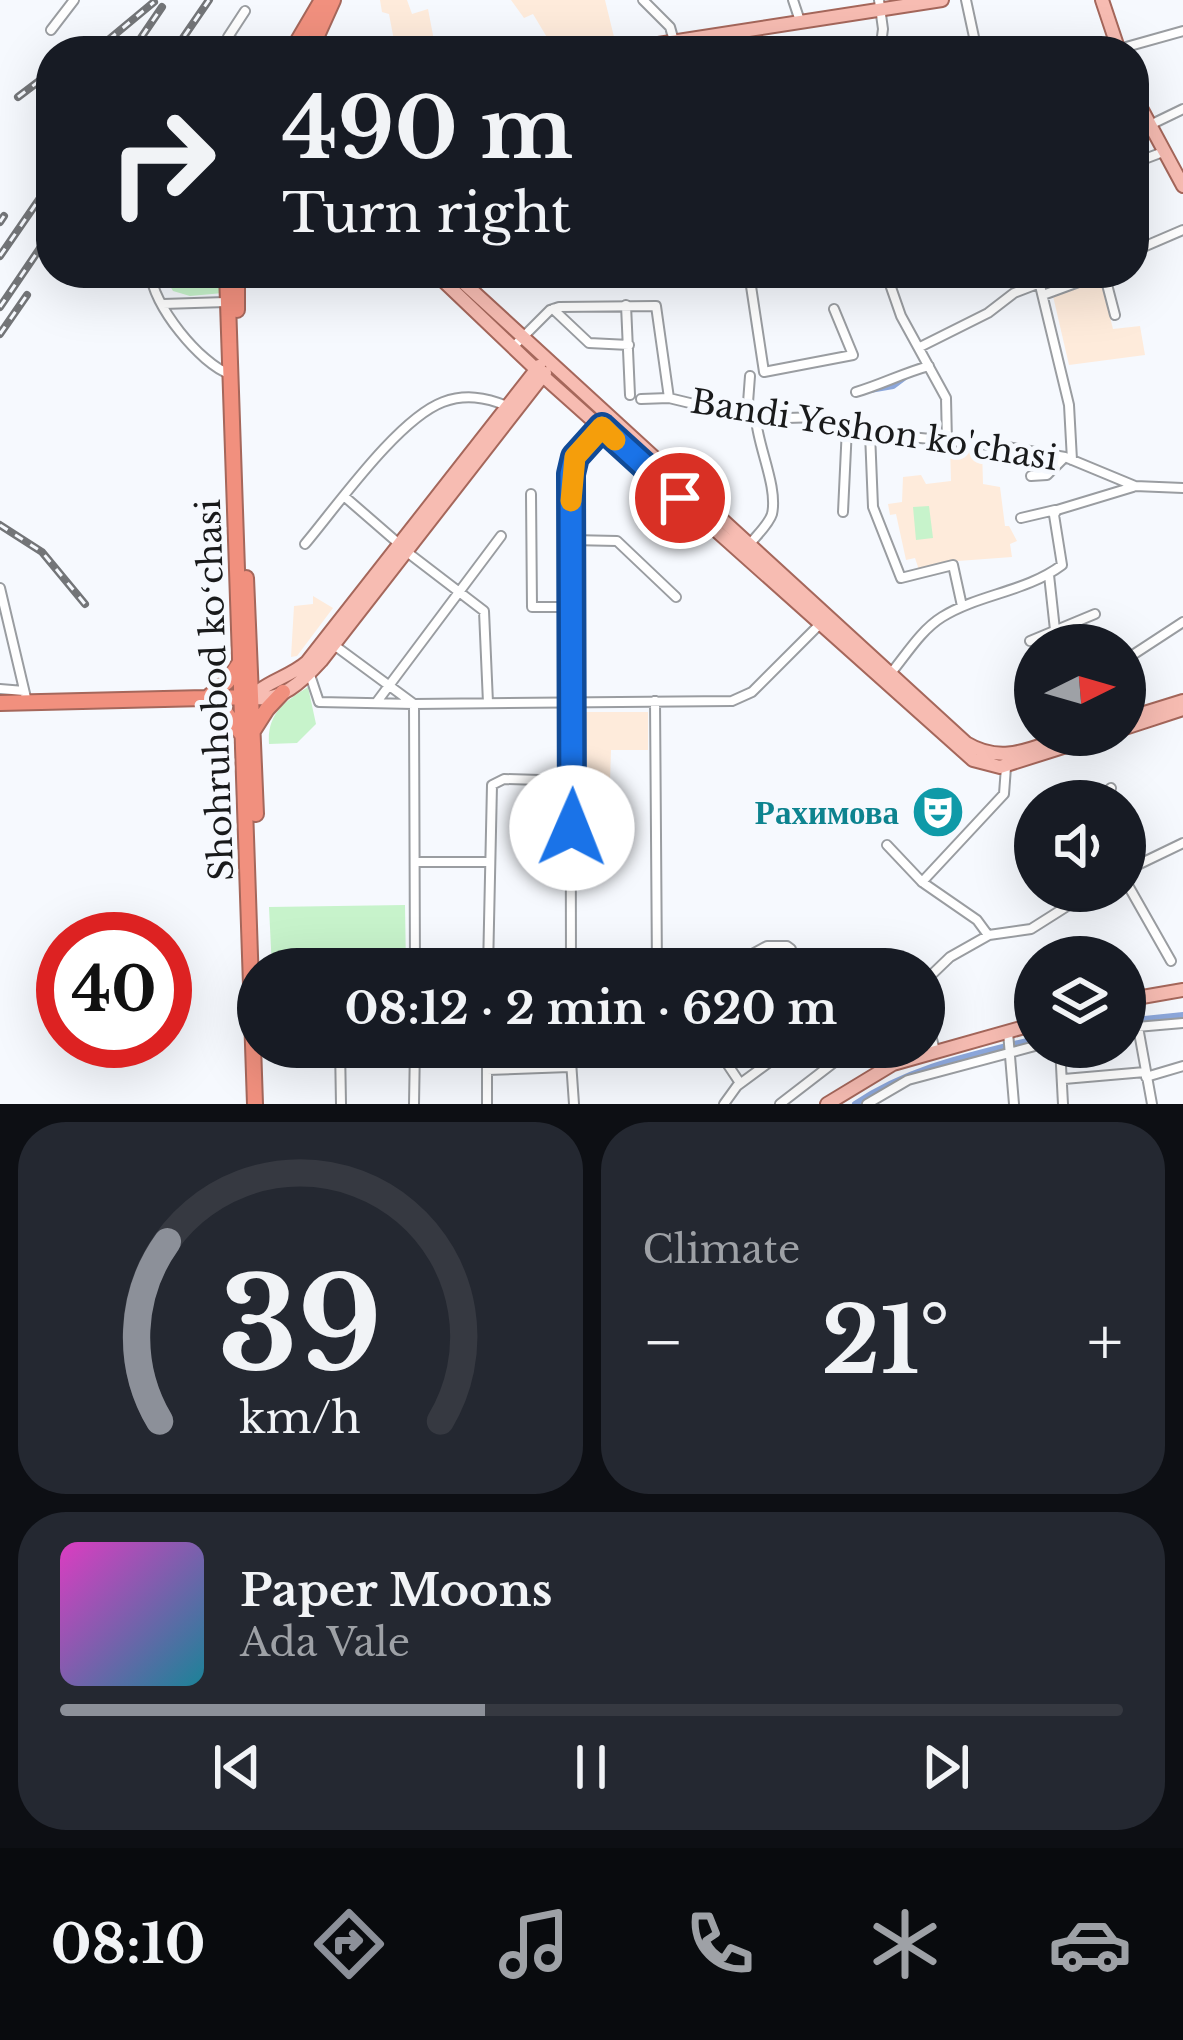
<!DOCTYPE html>
<meta charset="utf-8">
<style>
:root{--surface:#171b24;--page:#242831;--text:#f1f3f6;--muted:#9ea1a6;--line:#363941;--accent:#8c9099}
body{margin:0;font-family:"Libre Baskerville",serif;background:var(--page);color:var(--text);height:100vh;display:flex;flex-direction:column;font-size:45px;white-space:nowrap}
*{box-sizing:border-box;margin:0}
p{font-size:39px;color:var(--muted)}
.icon{flex:none;width:66px;height:66px;fill:none;stroke:currentColor;stroke-width:2;stroke-linecap:round;stroke-linejoin:round}
.map{position:relative;height:1104px;overflow:hidden}
.side{display:flex;flex-direction:column;gap:18px;padding:18px;background:#0d0f14;flex:1}
.side>*{flex:none}
.guide{position:absolute;left:36px;top:36px;width:1113px;height:252px;border-radius:48px;box-shadow:0 12px 48px #0002;background:#171b24;color:var(--text);overflow:hidden}
.needle{width:78px;rotate:85deg}
.buttons{position:absolute;left:1014px;top:624px;display:grid;gap:24px}
.buttons a{display:grid;place-items:center;width:132px;height:132px;border-radius:50%;background:var(--surface);box-shadow:0 12px 48px #0002;font-size:60px}
.speed{position:absolute;left:36px;top:912px;display:flex;gap:24px;font-size:60px;font-weight:700;text-align:center}
.speed>*{display:grid;place-content:center;width:156px;height:156px;border-radius:50%;background:var(--surface);box-shadow:0 12px 48px #0002;line-height:1}
.speed .limit{border:18px solid #d22;background:#fff;color:#111}
.pin{position:absolute;display:grid;place-items:center;width:102px;height:102px;color:#fff;margin:-51px;border:6px solid #fff;border-radius:50%;box-shadow:0 3px 12px #0007}
.me{position:absolute;width:132px;margin:-66px;rotate:1deg;stroke-linejoin:round;filter:drop-shadow(0 0 9px #0008)}
.turn{display:flex;align-items:center;gap:42px;height:252px;padding:0 48px;font-size:54px}
.turn .icon{width:156px;height:156px;stroke-width:2.5}
.turn b{display:block;font-size:84px;line-height:102px}
.big{font-size:90px;font-weight:700;line-height:1.1}
.side .card{flex:1;display:flex;flex-direction:column;justify-content:center;gap:18px;min-width:0;padding:0 42px;border-radius:48px;background:var(--page)}
.side .dial{align-items:center;gap:0}
.dial svg{height:312px;overflow:visible;fill:none;stroke:var(--line);stroke-width:7;stroke-linecap:round;text-anchor:middle}
.dial text{fill:var(--text);stroke:none}
.song{display:flex;align-items:center;gap:36px}
.cover{width:144px;height:144px;border-radius:18px;background:linear-gradient(135deg,hsl(310 70% 55%),hsl(190 70% 35%))}
.played{height:12px;border-radius:6px;background:linear-gradient(90deg,var(--accent) 40%,var(--line) 40%)}
.keys{display:flex;justify-content:space-around;direction:ltr}
.heat{display:flex;justify-content:space-between;align-items:center;font-size:66px;direction:ltr}
.side .tiles{flex:1;display:grid;gap:18px;grid-template-columns:1fr 1fr}
.card:last-child{grid-column:span 2}
.trip{position:absolute;left:237px;top:948px;width:708px;height:120px;border-radius:60px;background:var(--surface);box-shadow:0 12px 48px #0002;font-weight:700;line-height:120px;text-align:center}
.tabs{display:flex;height:192px;justify-content:space-around;align-items:center;background:#090b0e;color:var(--muted)}
.tabs .icon{width:84px;height:84px}
.tabs .active{color:var(--accent)}
.tabs b{font-size:54px;color:var(--text)}
.map>svg:first-child{display:block}
.education{fill:#feebdb}
.green{fill:#c7f3cb}
.lines{fill:none;stroke-linecap:round;stroke-linejoin:round}
.canal{stroke:#8ca7db;stroke-width:6}
.minor-casing{stroke:#9a9da1;stroke-width:12}
.major-casing{stroke:#a5675b;stroke-width:16}
.highway-casing{stroke:#a5675b;stroke-width:18}
.minor{stroke:#fff;stroke-width:8}
.major{stroke:#f7bcb2;stroke-width:12}
.highway{stroke:#f1907e;stroke-width:14}
.rail-casing{stroke:#737578;stroke-width:8}
.rail{stroke:#f6f9fe;stroke-width:3;stroke-dasharray:9;stroke-linecap:butt}
.route-casing{stroke:#114b97;stroke-width:30}
.route{stroke:#1a73e8;stroke-width:21}
.slow{stroke:#f59e0b;stroke-width:21}
.labels{text-anchor:middle;dominant-baseline:central;stroke-width:10;stroke-linejoin:round;paint-order:stroke}
.street-label{font-size:33px;fill:#191a1b;stroke:#f6f9fe}
.culture-label{font-size:33px;font-weight:bold;fill:#0d838f;stroke:#f6f9fe;text-anchor:end}
</style>
<div class="map">
<svg width="1183" height="1104" viewBox="0 0 1183 1104">
<rect width="100%" height="100%" fill="#f6f9fe"/>
<path class="education" d="M380 0H407L412 14 428 9 436 51H396L389 14 382 12Z
M511 0H605L614 37 554 49 533 14 524 18Z
M1101 281 1113 329 1140 326 1145 355 1069 365 1053 296Z
M950 445 982 449 983 484 1000 487 1005 526H1009L1017 541 1010 544 1012 557 958 561 919 570 915 558 906 560 896 514 890 515 888 504 902 502 903 477 921 475 926 484 951 481Z
M313 596 333 608 297 656 291 657 294 606 313 604Z
M577 712H648V750H611L608 845 576 846Z
M648 1047H707L715 1048 718 1055H688L687 1061 662 1060Z"/>
<path class="green" d="M162 273H222L223 293 190 296 173 291Z
M929 506 933 538 916 540 913 507Z
M308 687 316 724 297 743 269 744C267 714 284 702 308 687Z
M405 905 406 969H272L269 907Z"/>
<g class="lines">
<path class="canal" d="M870 390 893 386 905 377
M1125 1021 1183 1015
M855 1104C910 1067 971 1055 1035 1039"/>
<g class="minor-casing">
<path id="minor" d="M643 0 670 27 674 41
M793 0 800 21
M879 0 883 29 880 51
M966 0 977 51
M245 11 228 37 249 51
M51 30 74 0
M1119 49 1183 31
M1150 125 1183 109
M1134 163 1163 152
M1134 251 1183 230
M151 273C151 303 201 365 230 374
M749 273 764 372 853 355 834 309
M886 273 901 316 946 398 947 442
M1037 273 1069 405 1072 460
M1104 273 1115 315
M1043 295 1103 273
M163 304 226 302
M626 305 630 395
M553 309 589 343 629 345
M513 347 550 310 559 307 656 306 669 398 756 419 820 417 870 433 1001 446 1065 457 1135 486 1183 488
M920 347 988 313 1014 293 1040 283
M856 392C883 384 903 373 929 366
M641 399 669 398
M747 416 750 376
M870 433 873 507 901 578 953 565 962 606
M1031 476 1047 475 1064 458
M531 494 532 607H572
M345 497 398 543
M843 512 847 427
M1021 518 1055 510
M571 540 617 541 676 597
M305 544C337 506 398 419 443 402 465 394 485 397 507 406
M749 545C756 536 769 524 772 514 778 487 758 447 756 419
M407 552 484 611 488 703
M1049 575 1055 630
M0 588 27 702
M1030 641 1095 614
M334 645 414 704 732 701 752 692 822 622
M1125 660 1183 622
M891 673C906 655 921 630 942 617 979 594 1026 592 1062 565L1054 515 1057 510 1133 487
M310 675 319 702 414 704 415 969
M0 689 24 691
M655 701 657 969
M376 703 501 536
M1063 801 1072 795 1077 801
M1097 801 1111 788
M887 845 922 882 977 920 988 935
M415 862H488
M1125 871 1183 843
M1125 880 1171 961
M922 882 1004 794 1006 767
M488 969 492 785 504 779 573 781
M571 969 570 474 575 457 600 428
M725 969 767 946H787L791 949 794 969
M848 969 859 963
M924 982 950 957 989 935 1031 929 1091 891
M924 1007 935 1051
M1138 1027 1152 1104
M1125 1028 1183 1023
M1008 1032 1014 1104
M340 1047 341 1104
M570 1047 574 1104
M881 1047 893 1064
M1060 1047 1063 1104
M722 1056 740 1083
M487 1070 569 1067
M1146 1077 1183 1066
M1064 1079 1145 1072
M414 1104 415 1047
M487 1104V1047
M724 1104 737 1086 771 1061
M780 1104 854 1047
M867 1104 908 1080 1035 1046"/>
</g>
<g class="major-casing">
<path id="major" d="M1102 0 1119 51
M613 51 942 0
M1134 95 1183 186
M435 273 543 376 973 760 1000 767 1101 735
M453 273 966 743C1004 766 1032 747 1072 735
M251 697C279 704 303 681 321 661L545 373
M251 697C267 681 290 677 307 662L539 366
M1125 719 1183 701
M1125 728 1183 709
M1125 1000 1183 990
M827 1104 893 1064 1035 1024"/>
</g>
<g class="highway-casing">
<path id="highway" d="M292 51 322 0
M310 51 333 0
M227 273 255 1104
M237 273V310
M246 578 256 814
M207 698 227 682 239 664
M207 702 226 713 243 736
M0 703 246 697
M253 731 267 709 283 692"/>
</g>
<use href="#minor" class="minor"/>
<use href="#major" class="major"/>
<use href="#highway" class="highway"/>
<g class="rail-casing">
<path id="rail" d="M95 51 154 2
M132 51 162 7
M174 51 209 0
M18 97 51 72
M42 108 51 96
M0 222 4 216
M0 256 51 182
M0 307 51 232
M0 334 27 295
M0 525 42 552 85 604"/>
</g>
<use href="#rail" class="rail"/>
</g>
<g class="lines">
<g class="route-casing">
<path id="route" d="M572 828 571 474 575 457 602 427 680 498"/>
</g>
<use href="#route" class="route"/>
<path class="slow" d="M571 501 575 457 602 427 615 440"/>
</g>
<defs>
<g id="theatre-disc" transform="scale(2.7)"><circle r="9.5" fill="#0f9aa8" stroke="#f6f9fe"/><path d="M-5-5.5Q0-4 5-5.5V0Q5 5 0 6Q-5 5-5 0ZM-3.3-2.5H-1v1.5H-3.3ZM1-2.5H3.3v1.5H1ZM-2.8 1Q0 5.5 2.8 1Z" fill="#fff"/></g>
</defs>
<g fill-rule="evenodd">
<use href="#theatre-disc" x="938" y="812"/>
</g>
<g class="labels">
<g class="street-label">
<text transform="translate(874 430) rotate(9)">Bandi Yeshon ko'chasi</text>
<text transform="translate(215 690) rotate(-92)">Shohruhobod koʻchasi</text>
</g>
<g class="culture-label">
<text x="899" y="812">Рахимова</text>
</g>
</g>
</svg>
<div class="buttons">
<a><svg class="needle" viewBox="-14 -14 28 28"><path d="M0-13l5 13h-10z" fill="#e53935"/><path d="M0 13l5-13h-10z" fill="#9ea1a6"/></svg></a>
<a><svg class="icon" aria-label="sound" viewBox="0 0 24 24"><path d="M4 9h4l5-4v14l-5-4H4zM17 9q2 3 0 6"/></svg></a>
<a><svg class="icon" aria-label="layers" viewBox="0 0 24 24"><path d="M12 4l9 5-9 5-9-5zM3 14l9 5 9-5"/></svg></a>
</div>
<div class="speed"><div class="limit">40</div></div>
<div class="pin" style="left:680px;top:498px;background:#d93025"><svg class="icon" aria-label="arrive" viewBox="0 0 24 24"><path d="M6 21V4h12l-3 4 3 4H6"/></svg></div>
<svg class="me" style="left:572px;top:828px" viewBox="-20 -20 40 40"><circle r="19" fill="#fff"/><path d="M0-13L10 11 0 6-10 11z" fill="#1a73e8"/></svg>
<div class="trip">08:12 · 2 min · 620 m</div>
<div class="guide">
<div class="turn"><svg class="icon" aria-label="right" viewBox="0 0 24 24"><path d="M7 20v-9h11M14 6l5 5-5 5"/></svg><div><b>490 m</b>Turn right</div></div>
</div>
</div>
<section class="side">
<div class="tiles">
<div class="card dial"><svg viewBox="0 0 100 80">
<path d="M14 69A42 42 0 1 1 86 69"/>
<path d="M14 69A42 42 0 0 1 16 23" stroke="#8c9099"/>
<text x="50" y="56" font-size="32" font-weight="700">39</text>
<text x="50" y="72" font-size="11">km/h</text>
</svg></div>
<div class="card"><p>Climate</p>
<div class="heat"><a>−</a><b class="big">21°</b><a>+</a></div>
</div>
<div class="card">
<div class="song"><i class="cover"></i><div><b>Paper Moons</b><p>Ada Vale</p></div></div>
<div class="played"></div>
<div class="keys"><svg class="icon" aria-label="previous" viewBox="0 0 24 24"><path d="M18 5L8 12l10 7zM5 5v14"/></svg><svg class="icon" aria-label="pause" viewBox="0 0 24 24"><path d="M8 5v14M16 5v14"/></svg><svg class="icon" aria-label="next" viewBox="0 0 24 24"><path d="M6 5l10 7-10 7zM19 5v14"/></svg></div>
</div>
</div>
</section>
<nav class="tabs">
<b>08:10</b>
<svg class="icon active" aria-label="directions" viewBox="0 0 24 24"><path d="M12 3l9 9-9 9-9-9zM9 14v-3h6M13 9l2 2-2 2"/></svg>
<svg class="icon" aria-label="music" viewBox="0 0 24 24"><path d="M9 18V5l10-2v13"/><circle cx="6" cy="18" r="3"/><circle cx="16" cy="16" r="3"/></svg>
<svg class="icon" aria-label="phone" viewBox="0 0 24 24"><path d="M5 4h4l2 5-3 2q2 4 5 5l2-3 5 2v4C11 20 4 13 5 4z"/></svg>
<svg class="icon" aria-label="climate" viewBox="0 0 24 24"><path d="M12 3v18M4 7l16 10M4 17L20 7"/></svg>
<svg class="icon" aria-label="car" viewBox="0 0 24 24"><path d="M5 17H2v-5l4-1 3-4h7l3 4 3 1v5h-3M9 17h6M6 11h13"/><circle cx="7" cy="17" r="2"/><circle cx="17" cy="17" r="2"/></svg>
</nav>
